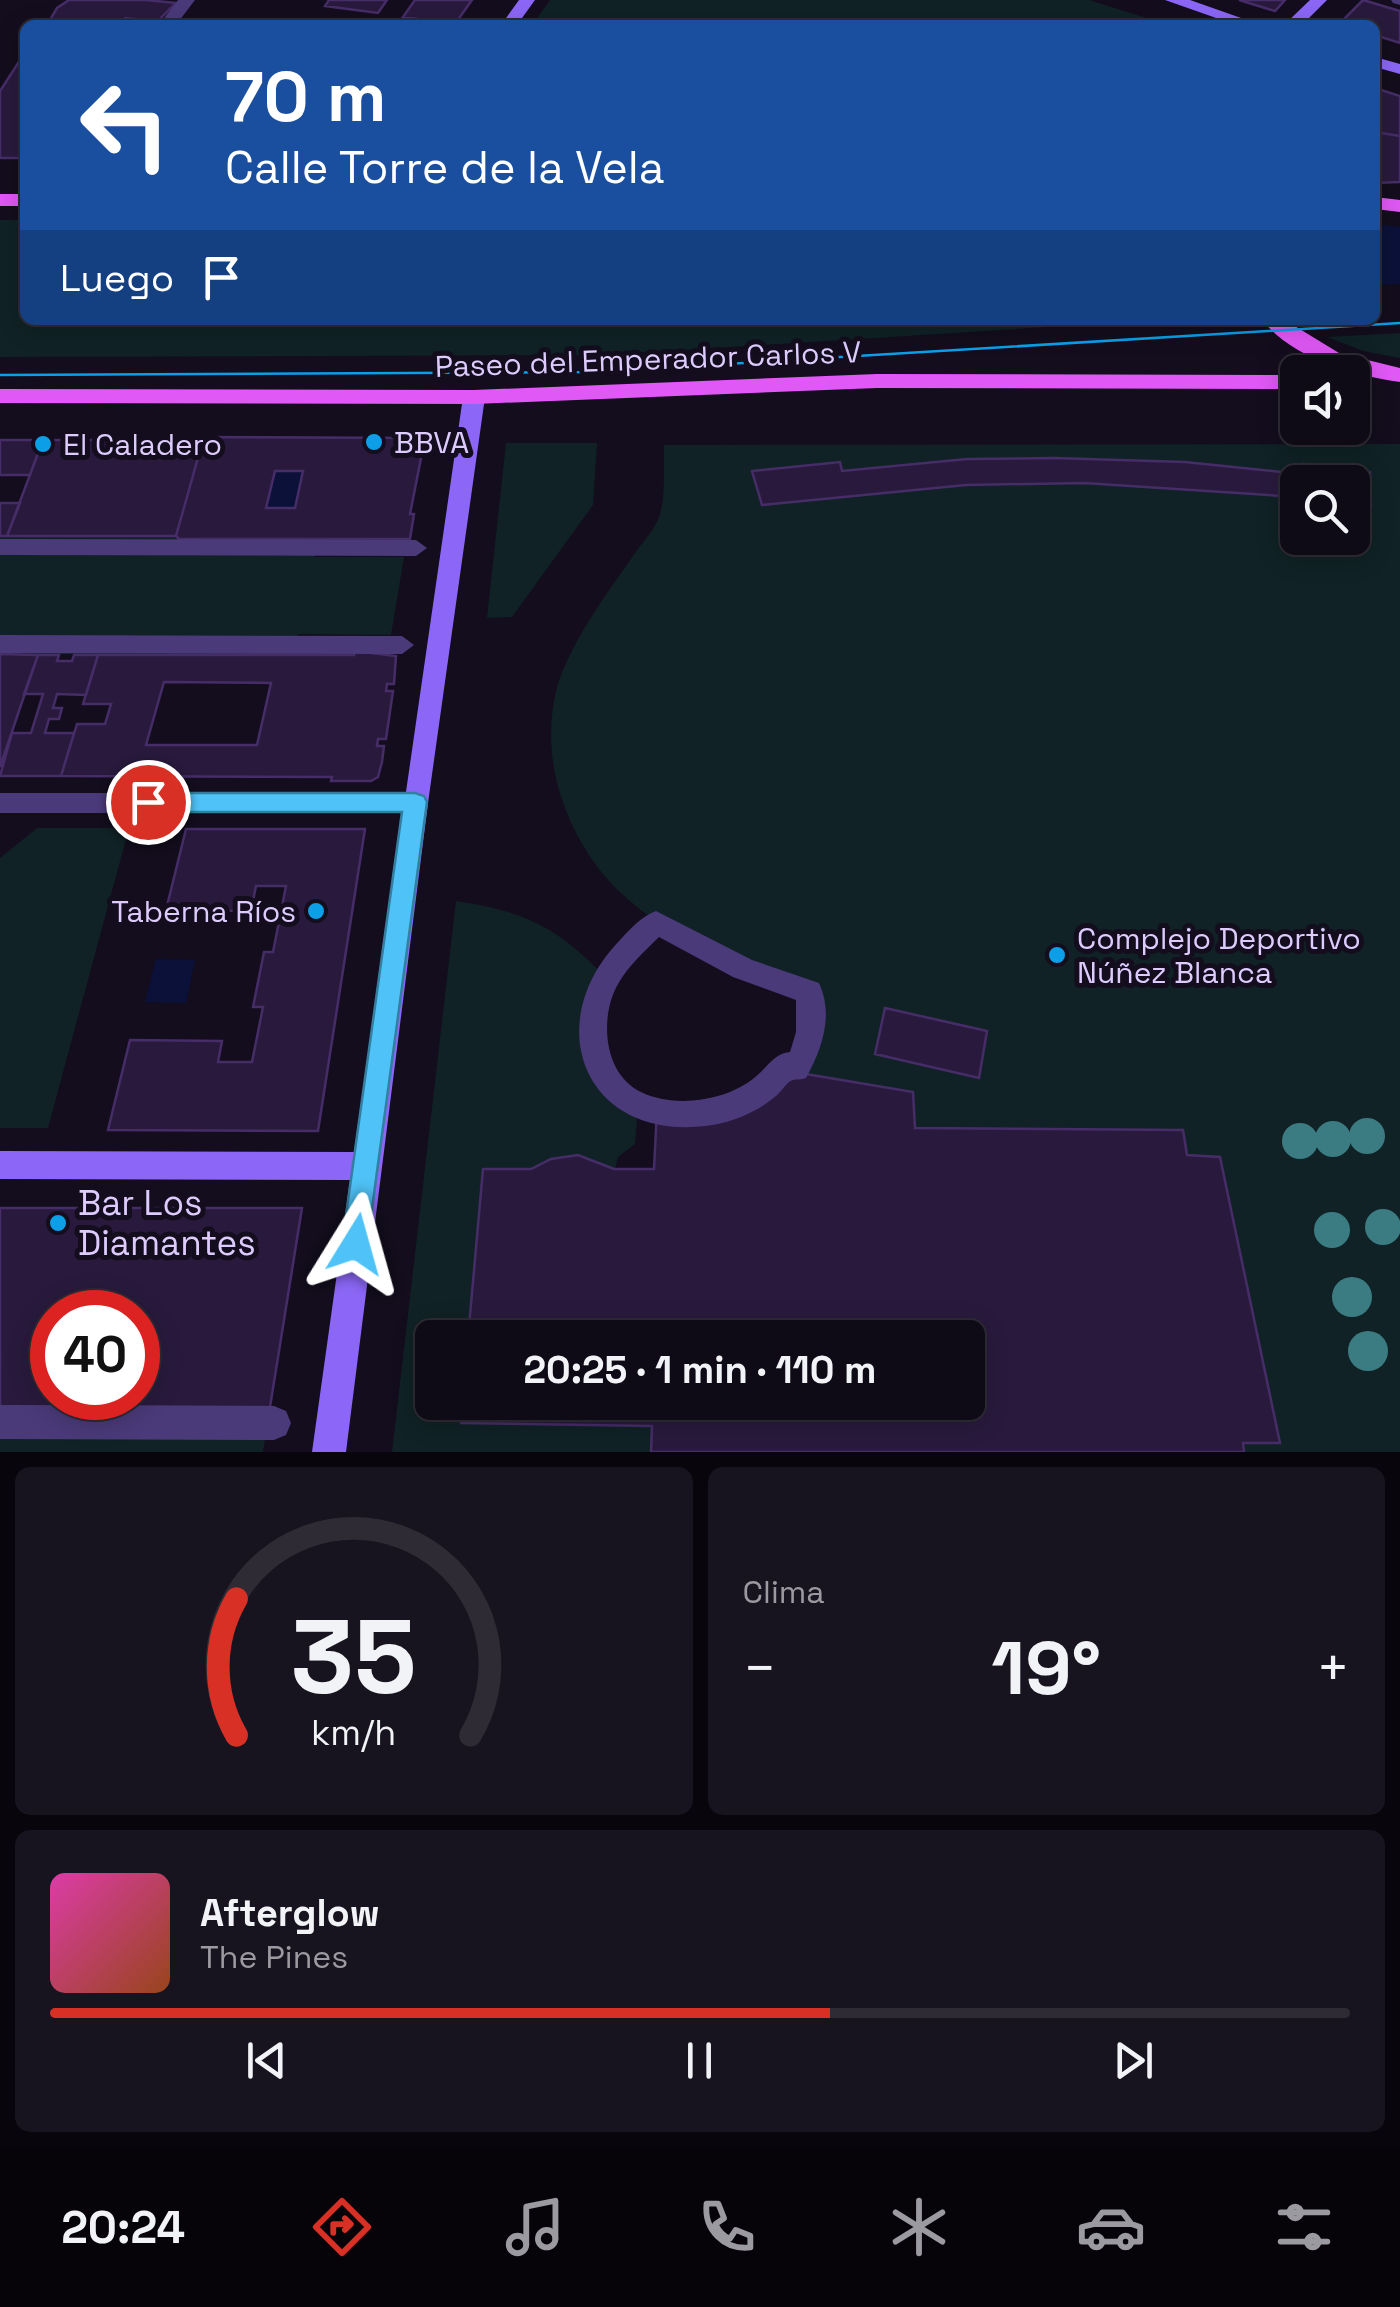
<!DOCTYPE html>
<html lang="es">
<meta charset="utf-8">
<style>
:root{--surface:#0e0a16;--page:#17131f;--text:#f1f3f6;--muted:#9b9aa1;--line:#2e2b35;--accent:#d93025}
body{margin:0;font-family:"Space Grotesk",sans-serif;background:var(--page);color:var(--text);height:100vh;display:flex;flex-direction:column;font-size:38px;white-space:nowrap}
*{box-sizing:border-box;margin:0}
p{font-size:32px;color:var(--muted)}
.icon{flex:none;width:55px;height:55px;fill:none;stroke:currentColor;stroke-width:2;stroke-linecap:round;stroke-linejoin:round}
.map{position:relative;height:1452px;overflow:hidden}
.details{display:flex;flex-direction:column;gap:15px;padding:15px;background:#08060c;flex:1}
.details>*{flex:none}
.banner{position:absolute;left:20px;top:20px;width:1360px;height:305px;border-radius:15px;box-shadow:0 5px 25px #0003,0 0 0 2px var(--line);background:#1a4fa0;color:#fff;overflow:hidden}
.controls{position:absolute;left:1280px;top:355px;display:grid;gap:20px}
.controls a{display:grid;place-items:center;width:90px;height:90px;border-radius:15px;background:var(--surface);box-shadow:0 5px 25px #0003,0 0 0 2px var(--line);font-size:50px}
.speed{position:absolute;left:30px;top:1290px;display:flex;gap:20px;font-size:50px;font-weight:700;text-align:center}
.speed>*{display:grid;place-content:center;width:130px;height:130px;border-radius:50%;background:var(--surface);box-shadow:0 5px 25px #0003,0 0 0 2px var(--line);line-height:1}
.speed .limit{border:15px solid #d22;background:#fff;color:#111}
.pin{position:absolute;display:grid;place-items:center;width:85px;height:85px;color:#fff;margin:-42px;border:5px solid #fff;border-radius:50%;box-shadow:0 2px 10px #0007}
.me{position:absolute;width:110px;margin:-55px;rotate:8deg;stroke-linejoin:round;filter:drop-shadow(0 0 8px #0008)}
.turn{display:flex;align-items:center;gap:35px;height:210px;padding:0 40px;font-size:45px}
.turn .icon{width:130px;height:130px;stroke-width:2.5}
.turn b{display:block;font-size:70px;line-height:85px}
.then{display:flex;align-items:center;height:95px;padding:0 40px;background:#0003;gap:20px;font-size:38px}
.big{font-size:75px;font-weight:800;line-height:1.1}
.details .tile{flex:1;display:flex;flex-direction:column;justify-content:center;gap:15px;min-width:0;padding:0 35px;border-radius:15px;background:var(--page)}
.details .dial{align-items:center;gap:0}
.dial svg{height:260px;overflow:visible;fill:none;stroke:var(--line);stroke-width:7;stroke-linecap:round;text-anchor:middle}
.dial text{fill:var(--text);stroke:none}
.song{display:flex;align-items:center;gap:30px}
.cover{width:120px;height:120px;border-radius:15px;background:linear-gradient(135deg,hsl(320 70% 55%),hsl(20 70% 35%))}
.played{height:10px;border-radius:5px;background:linear-gradient(90deg,var(--accent) 60%,var(--line) 60%)}
.keys{display:flex;justify-content:space-around;direction:ltr}
.heat{display:flex;justify-content:space-between;align-items:center;font-size:55px;direction:ltr}
.details .tiles{flex:1;display:grid;gap:15px;grid-template-columns:1fr 1fr}
.tile:last-child{grid-column:span 2}
.trip{position:absolute;left:415px;top:1320px;width:570px;height:100px;border-radius:15px;background:var(--surface);box-shadow:0 5px 25px #0003,0 0 0 2px var(--line);font-weight:800;line-height:100px;text-align:center}
.dock{display:flex;height:160px;justify-content:space-around;align-items:center;background:#060409;color:var(--muted)}
.dock .icon{width:70px;height:70px}
.dock .current{color:var(--accent)}
.dock b{font-size:45px;color:var(--text)}
.map>svg:first-child{display:block}
.green{fill:#102226;fill-rule:evenodd}
.water{fill:#0b1138}
.building{fill:#291a3d;stroke:#462d68;stroke-width:2.5;fill-rule:evenodd}
.lines{fill:none;stroke-linecap:round;stroke-linejoin:round}
.street{fill:#4b3a7a;fill-rule:evenodd}
.secondary{fill:#8c67f7;fill-rule:evenodd}
.primary{fill:#e058f6;fill-rule:evenodd}
.tram{stroke:#0c9fe8;stroke-width:2.5}
.tree{fill:#3b7c82}
.route{fill:#4fc3f7;stroke:#337fa1;stroke-width:2.5}
.poi-dot{fill:#0c9fe8;stroke:#130d1d;stroke-width:4}
.labels{text-anchor:middle;dominant-baseline:central;stroke-width:10;stroke-linejoin:round;paint-order:stroke}
.street-label{font-size:30px;fill:#dccbfc;stroke:#130d1d}
.poi-label{font-size:30px;fill:#dccbfc;stroke:#130d1d;text-anchor:start}
.near-poi-label{font-size:35px;fill:#dccbfc;stroke:#130d1d;text-anchor:start}
</style>
<div class="map">
<svg width="1400" height="1452" viewBox="0 0 1400 1452">
<rect width="100%" height="100%" fill="#130d1d"/>
<path class="green" d="M550 0H1089L1169 25H532Z
M0 220H25V320H1161L603 355 0 357Z
M1400 333V358L1363 351 1327 337Z
M506 443H597L593 505 512 617 487 618Z
M1400 444V1452H392L456 901C524 911 558 927 606 978L593 1056 638 1106 635 1144 618 1157 615 1169 654 1168 657 1109 688 1113 787 1064 809 992C699 947 597 916 559 790 548 753 548 706 563 670 580 630 606 594 631 559 639 546 656 529 660 514 666 494 663 466 664 445ZM1298 482H1352V538H1298ZM432 1338H968V1402H432Z
M0 536H320L315 557H404L391 635 298 634 294 655 0 654Z
M37 828H129L48 1128H0V858Z
M0 1406 270 1407 263 1452H0Z"/>
<path class="water" d="M1375 224 1400 227V284L1375 285Z
M275 471H303L295 508H266Z
M156 959 195 960 186 1003 145 1002Z"/>
<path class="building" d="M69 0H146L176 3 158 21 125 18 117 25H47L57 8Z
M329 0H387L378 13 325 6Z
M415 0H472L455 24 403 17Z
M1239 0H1285L1275 11Z
M1363 0 1400 11V43L1375 35V25L1339 24Z
M22 57H25V158H0V91Z
M1375 88 1400 96V136L1375 132Z
M1375 132 1400 136V182L1375 183Z
M209 437 425 438 410 514H414L410 539H179L176 536 203 440ZM275 471H303L295 508H266Z
M0 440H43L30 475H0Z
M43 440H203L176 536H7Z
M1054 458 1185 462 1302 474 1303 464 1370 472 1371 506 1352 503V482H1298V497L1084 483 966 485 762 505 752 471 840 462 842 471 967 459Z
M0 503H20L7 536H0Z
M355 651 396 656 394 684H387L386 691H393L386 739H378L377 746H384L382 762 378 777 371 781H331L332 777 61 776 77 724H105L111 704H83L98 655H354ZM164 682 271 683 257 745H146Z
M0 654 38 655 0 767Z
M38 655H59L57 661H72L74 655H98L86 695 57 694 53 708H62L59 719H49L45 733H74L61 776H0L12 733H31L43 694H24Z
M186 829H365L318 1131 108 1130 130 1040 222 1041 218 1062H252L263 1007H253L264 952H273L286 886H256L251 911 166 910Z
M885 1008 987 1031 979 1078 875 1054Z
M806 1074 913 1092 915 1128 1183 1130 1187 1155 1220 1157 1280 1443H1243L1244 1452H651L652 1426 461 1423 463 1402H968V1338H468L483 1169H531L551 1159 578 1155 614 1169H654L657 1109 762 1090Z
M0 1208H302L270 1407 0 1406ZM52 1312H138V1398H52Z"/>
<g class="lines">
<path class="street" d="M178 0H195L176 25H159Z
M1391 0H1400V5L1393 3Z
M0 539 416 540 427 548 416 556 0 555Z
M0 635 402 636 414 645 402 654 0 653Z
M0 793H415L424 796 428 803 424 810 415 813H0Z
M656 911 752 960 819 983C834 1015 822 1049 806 1078 802 1080 796 1079 792 1080 787 1082 780 1093 776 1096 756 1113 730 1123 705 1126 583 1140 539 1022 621 939 631 928 642 916 656 911ZM659 937 733 977 796 1000V1032L790 1052C774 1053 767 1068 754 1078 726 1101 676 1108 643 1093 603 1076 599 1017 618 984 628 966 645 951 659 937Z
M0 1405 274 1406 286 1411 291 1423 286 1435 274 1440 0 1439Z"/>
<path class="secondary" d="M519 0H535L517 25H501Z
M1165 0H1190L1261 25H1236Z
M1310 0H1327L1302 25H1284Z
M1375 57 1400 64V74L1375 67Z
M474 390 485 397 428 803 346 1452H312L350 1180 0 1179V1151L354 1152 463 397Z"/>
<path class="primary" d="M0 194H25V206H0Z
M1375 197 1400 200V212L1375 209Z
M1262 320H1285L1339 353 1400 368V382C1352 375 1294 359 1262 320Z
M877 374 1298 375V389L877 388 474 404 0 403V389L474 390Z"/>
<path class="tram" d="M0 375 595 372 1400 323"/>
</g>
<g class="tree">
<circle cx="1367" cy="1136" r="18"/>
<circle cx="1333" cy="1139" r="18"/>
<circle cx="1300" cy="1141" r="18"/>
<circle cx="1383" cy="1227" r="18"/>
<circle cx="1332" cy="1230" r="18"/>
<circle cx="1352" cy="1297" r="20"/>
<circle cx="1368" cy="1351" r="20"/>
</g>
<path class="route" d="M148 793H415L424 796 427 802 366 1253 356 1257 346 1253 342 1244 402 812H148L140 809 137 802 140 796Z"/>
<g class="poi-dot">
<circle cx="374" cy="442" r="10"/>
<circle cx="43" cy="444" r="10"/>
<circle cx="316" cy="911" r="10"/>
<circle cx="1057" cy="955" r="10"/>
<circle cx="58" cy="1223" r="10"/>
</g>
<g class="labels">
<g class="street-label">
<text transform="translate(648 359) rotate(-2)">Paseo del Emperador Carlos V</text>
</g>
<g class="poi-label">
<text x="394" y="442">BBVA</text>
<text x="63" y="444">El Caladero</text>
<text x="296" y="911" text-anchor="end">Taberna Ríos</text>
<text x="1077" y="938">Complejo Deportivo<tspan x="1077" dy="34">Núñez Blanca</tspan></text>
</g>
<g class="near-poi-label">
<text x="78" y="1203">Bar Los<tspan x="78" dy="40">Diamantes</tspan></text>
</g>
</g>
</svg>
<div class="controls">
<a><svg class="icon" aria-label="sound" viewBox="0 0 24 24"><path d="M4 9h4l5-4v14l-5-4H4zM17 9q2 3 0 6"/></svg></a>
<a><svg class="icon" aria-label="search" viewBox="0 0 24 24"><circle cx="10" cy="10" r="6"/><path d="M15 15l6 6"/></svg></a>
</div>
<div class="speed"><div class="limit">40</div></div>
<div class="pin" style="left:148px;top:802px;background:#d93025"><svg class="icon" aria-label="arrive" viewBox="0 0 24 24"><path d="M6 21V4h12l-3 4 3 4H6"/></svg></div>
<svg class="me" style="left:356px;top:1244px" viewBox="-20 -20 40 40"><path d="M0-17L14 15 0 8-14 15z" fill="#4fc3f7" stroke="#fff" stroke-width="4"/></svg>
<div class="trip">20:25 · 1 min · 110 m</div>
<div class="banner">
<div class="turn"><svg class="icon" aria-label="left" viewBox="0 0 24 24"><path d="M17 20v-9H6M10 6l-5 5 5 5"/></svg><div><b>70 m</b>Calle Torre de la Vela</div></div>
<div class="then">Luego<svg class="icon" aria-label="arrive" viewBox="0 0 24 24"><path d="M6 21V4h12l-3 4 3 4H6"/></svg></div>
</div>
</div>
<section class="details">
<div class="tiles">
<div class="tile dial"><svg viewBox="0 0 100 80">
<path d="M14 69A42 42 0 1 1 86 69"/>
<path d="M14 69A42 42 0 0 1 14 27" stroke="#d93025"/>
<text x="50" y="56" font-size="32" font-weight="700">35</text>
<text x="50" y="72" font-size="11">km/h</text>
</svg></div>
<div class="tile"><p>Clima</p>
<div class="heat"><a>−</a><b class="big">19°</b><a>+</a></div>
</div>
<div class="tile">
<div class="song"><i class="cover"></i><div><b>Afterglow</b><p>The Pines</p></div></div>
<div class="played"></div>
<div class="keys"><svg class="icon" aria-label="previous" viewBox="0 0 24 24"><path d="M18 5L8 12l10 7zM5 5v14"/></svg><svg class="icon" aria-label="pause" viewBox="0 0 24 24"><path d="M8 5v14M16 5v14"/></svg><svg class="icon" aria-label="next" viewBox="0 0 24 24"><path d="M6 5l10 7-10 7zM19 5v14"/></svg></div>
</div>
</div>
</section>
<nav class="dock">
<b>20:24</b>
<svg class="icon current" aria-label="directions" viewBox="0 0 24 24"><path d="M12 3l9 9-9 9-9-9zM9 14v-3h6M13 9l2 2-2 2"/></svg>
<svg class="icon" aria-label="music" viewBox="0 0 24 24"><path d="M9 18V5l10-2v13"/><circle cx="6" cy="18" r="3"/><circle cx="16" cy="16" r="3"/></svg>
<svg class="icon" aria-label="phone" viewBox="0 0 24 24"><path d="M5 4h4l2 5-3 2q2 4 5 5l2-3 5 2v4C11 20 4 13 5 4z"/></svg>
<svg class="icon" aria-label="climate" viewBox="0 0 24 24"><path d="M12 3v18M4 7l16 10M4 17L20 7"/></svg>
<svg class="icon" aria-label="car" viewBox="0 0 24 24"><path d="M5 17H2v-5l4-1 3-4h7l3 4 3 1v5h-3M9 17h6M6 11h13"/><circle cx="7" cy="17" r="2"/><circle cx="17" cy="17" r="2"/></svg>
<svg class="icon" aria-label="filters" viewBox="0 0 24 24"><path d="M4 7h16M4 17h16"/><circle cx="9" cy="7" r="2"/><circle cx="15" cy="17" r="2"/></svg>
</nav>
